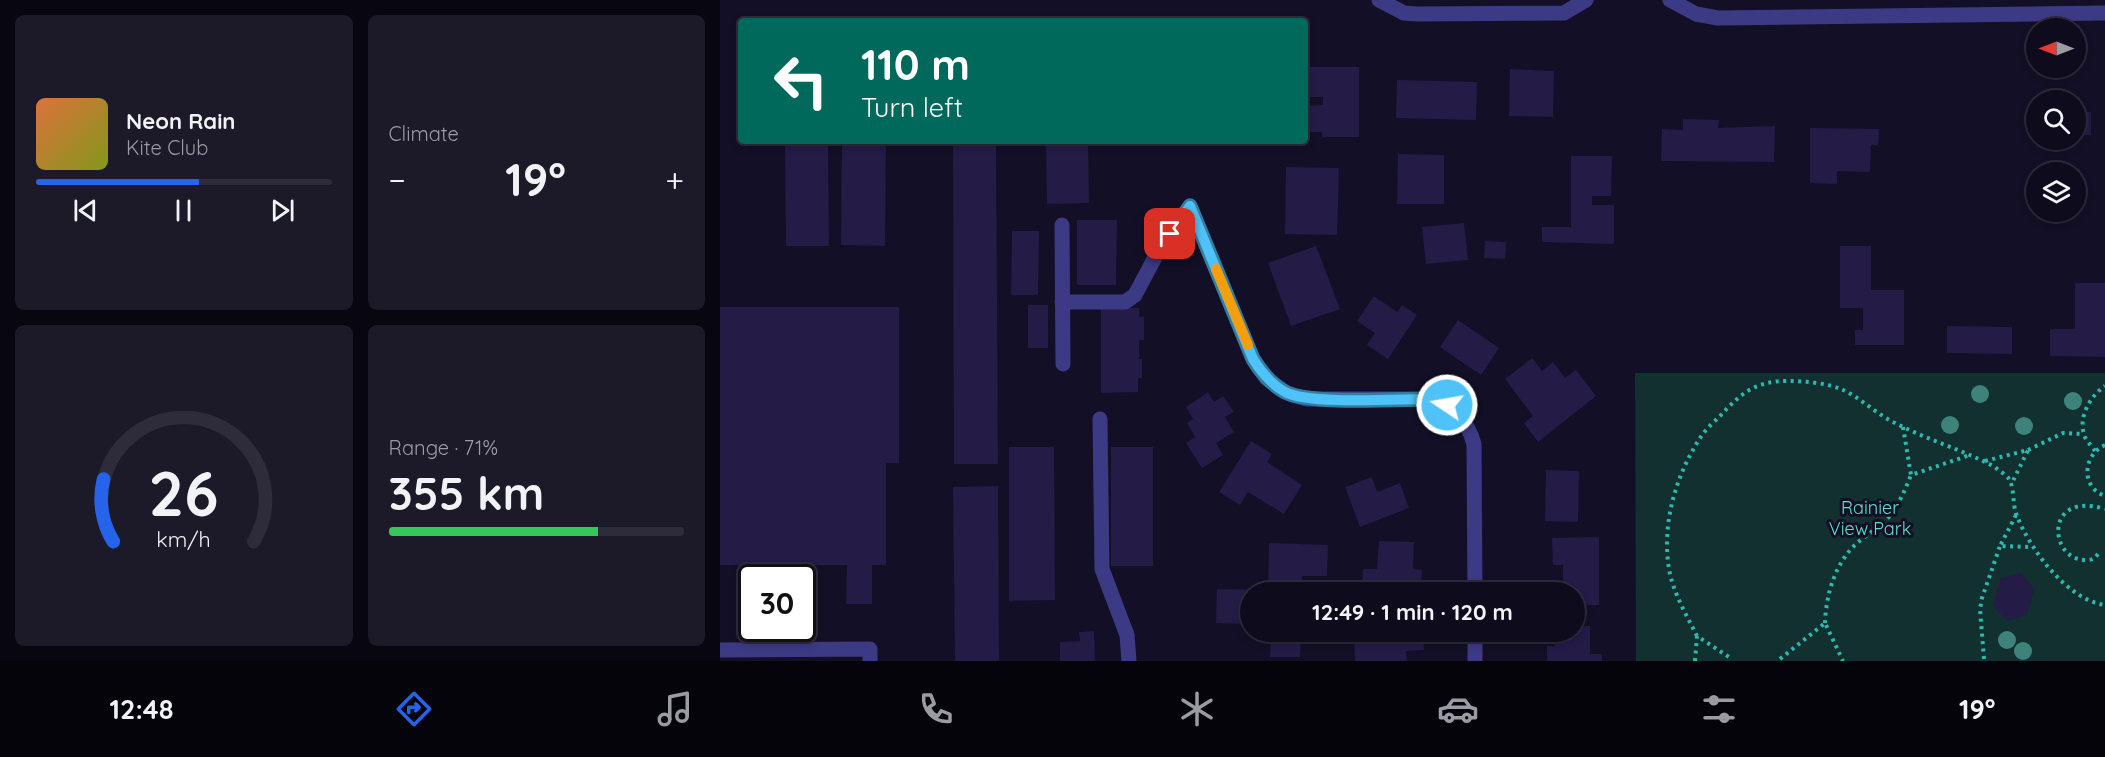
<!DOCTYPE html>
<meta charset="utf-8">
<style>
:root{--surface:#0e0b1c;--page:#1c1929;--text:#f1f3f6;--muted:#9b9ba3;--line:#2e2b3b;--accent:#2563eb}
body{margin:0;font-family:Quicksand,sans-serif;background:var(--page);color:var(--text);height:100vh;display:flex;flex-direction:column;font-size:22px;white-space:nowrap}
*{box-sizing:border-box;margin:0}
p{font-size:20px;color:var(--muted)}
.icon{flex:none;width:33px;height:33px;fill:none;stroke:currentColor;stroke-width:2;stroke-linecap:round;stroke-linejoin:round}
.map{position:relative;flex:1;overflow:hidden}
.sheet{display:flex;flex-direction:column;gap:15px;padding:15px;background:#08060f;width:720px}
.sheet>*{flex:none}
.banner{position:absolute;left:18px;top:18px;width:570px;height:126px;border-radius:6px;box-shadow:0 3px 9px #0003,0 0 0 2px var(--line);background:#00695c;color:#fff;overflow:hidden}
.needle{width:39px;rotate:270deg}
.tools{position:absolute;left:1306px;top:18px;display:grid;gap:12px}
.tools a{display:grid;place-items:center;width:60px;height:60px;border-radius:50%;background:var(--surface);box-shadow:0 3px 9px #0003,0 0 0 2px var(--line);font-size:30px}
.speed{position:absolute;left:18px;top:564px;display:flex;gap:12px;font-size:30px;font-weight:700;text-align:center}
.speed>*{display:grid;place-content:center;width:78px;height:78px;border-radius:50%;background:var(--surface);box-shadow:0 3px 9px #0003,0 0 0 2px var(--line);line-height:1}
.speed .limit{border:3px solid #111;border-radius:9px;background:#fff;color:#111}
.pin{position:absolute;display:grid;place-items:center;width:51px;height:51px;color:#fff;margin:-26px;border-radius:12px;box-shadow:0 3px 9px #0006}
.me{position:absolute;width:66px;margin:-33px;rotate:282deg;stroke-linejoin:round;filter:drop-shadow(0 0 4px #0008)}
.turn{display:flex;align-items:center;gap:21px;height:126px;padding:0 24px;font-size:27px}
.turn .icon{width:78px;height:78px;stroke-width:2.5}
.turn b{display:block;font-size:42px;line-height:51px}
.big{font-size:45px;font-weight:800;line-height:1.1}
.sheet .widget{flex:1;display:flex;flex-direction:column;justify-content:center;gap:9px;min-width:0;padding:0 21px;border-radius:9px;background:var(--page)}
.sheet .dial{align-items:center;gap:0}
.dial svg{height:156px;overflow:visible;fill:none;stroke:var(--line);stroke-width:7;stroke-linecap:round;text-anchor:middle}
.dial text{fill:var(--text);stroke:none}
.song{display:flex;align-items:center;gap:18px}
.cover{width:72px;height:72px;border-radius:9px;background:linear-gradient(135deg,hsl(20 70% 55%),hsl(70 70% 35%))}
.played{height:6px;border-radius:3px;background:linear-gradient(90deg,var(--accent) 55%,var(--line) 55%)}
.keys{display:flex;justify-content:space-around;direction:ltr}
.heat{display:flex;justify-content:space-between;align-items:center;font-size:33px;direction:ltr}
.charge{height:9px;border-radius:4px;background:linear-gradient(90deg,#34c759 71%,var(--line) 0)}
.sheet .tiles{flex:1;display:grid;gap:15px;grid-template-columns:repeat(2,1fr)}
.trip{position:absolute;left:520px;top:582px;width:345px;height:60px;border-radius:30px;background:var(--surface);box-shadow:0 3px 9px #0003,0 0 0 2px var(--line);font-weight:800;line-height:60px;text-align:center}
.menu{display:flex;height:96px;justify-content:space-around;align-items:center;background:#06040b;color:var(--muted)}
.menu .icon{width:42px;height:42px}
.menu .active{color:var(--accent)}
.menu b{font-size:27px;color:var(--text)}
main{display:flex;flex:1;min-height:0}
.map>svg:first-child{display:block}
.green{fill:#12302f}
.building{fill:#241b47}
.lines{fill:none;stroke-linecap:round;stroke-linejoin:round}
.path{stroke:#2fb8b0;stroke-width:4;stroke-dasharray:3 4.5;stroke-linecap:butt}
.minor{stroke:#3d3a85;stroke-width:15}
.tree{fill:#3d827b}
.route-casing{stroke:#337fa1;stroke-width:15}
.route{stroke:#4fc3f7;stroke-width:10}
.slow{stroke:#f59e0b;stroke-width:10}
.labels{text-anchor:middle;dominant-baseline:central;stroke-width:6;stroke-linejoin:round;paint-order:stroke}
.park-label{font-size:18px;fill:#5fe0c0;stroke:#130f26}
</style>
<main>
<section class="sheet">
<div class="tiles">
<div class="widget">
<div class="song"><i class="cover"></i><div><b>Neon Rain</b><p>Kite Club</p></div></div>
<div class="played"></div>
<div class="keys"><svg class="icon" aria-label="previous" viewBox="0 0 24 24"><path d="M18 5L8 12l10 7zM5 5v14"/></svg><svg class="icon" aria-label="pause" viewBox="0 0 24 24"><path d="M8 5v14M16 5v14"/></svg><svg class="icon" aria-label="next" viewBox="0 0 24 24"><path d="M6 5l10 7-10 7zM19 5v14"/></svg></div>
</div>
<div class="widget"><p>Climate</p>
<div class="heat"><a>−</a><b class="big">19°</b><a>+</a></div>
</div>
<div class="widget dial"><svg viewBox="0 0 100 80">
<path d="M14 69A42 42 0 1 1 86 69"/>
<path d="M14 69A42 42 0 0 1 9 37" stroke="#2563eb"/>
<text x="50" y="56" font-size="32" font-weight="700">26</text>
<text x="50" y="72" font-size="11">km/h</text>
</svg></div>
<div class="widget"><p>Range · 71%</p><b class="big">355 km</b><div class="charge"></div></div>
</div>
</section>
<div class="map">
<svg width="1385" height="661" viewBox="0 0 1385 661">
<rect width="100%" height="100%" fill="#130f26"/>
<path class="green" d="M915 373H1385V661H916Z"/>
<path class="building" d="M585 67H639V137H602V132H585V106L603 105V97H585Z
M790 69 834 71 833 117 789 116Z
M677 80 757 82 756 120 676 118Z
M1356 112H1371V135H1356Z
M963 119 999 120 998 128 1055 126 1054 162 941 161 942 129 963 130Z
M1090 128 1159 129 1158 145H1151L1150 172 1117 171V184L1090 183Z
M65 141H108L109 246H66Z
M122 141H166L165 246 121 245Z
M233 141H276L278 464H234Z
M326 141H368L369 203 327 204Z
M678 154 724 155V204H677Z
M851 156H892L891 196H872V205H894V244L822 242V227H851Z
M566 167 619 168 617 235 565 234Z
M357 220H397L396 285H357Z
M744 223 748 260 706 264 702 227Z
M292 231H319L318 295H291Z
M765 241 786 242 785 259 764 258Z
M596 246 620 309 571 326 548 263Z
M1120 246H1151V290H1184V345H1135V330H1143V308H1120Z
M1355 283H1385V357L1330 356V329H1355Z
M654 296 677 312 682 305 697 315 668 359 647 345 655 333 637 321Z
M308 305H328V348H308Z
M0 307H179V463H166V565H152V604H126L127 565H0Z
M381 308H419V317H424V340H419V359H422V378H418V392L381 393Z
M738 320 779 348 761 375 720 347Z
M1227 326 1292 327V354L1227 353Z
M812 358 822 371 833 362 845 378 856 370 876 396 818 442 804 423 813 416 785 379Z
M488 392 494 402 503 396 514 412 505 417 514 432 496 443 503 455 482 468 466 443 475 437 467 423 473 419 466 407Z
M531 441 552 454 547 462 582 485 564 514 528 492 520 505 499 492Z
M289 447H334L335 600 289 601Z
M391 447H433V566H391Z
M826 470 859 471 858 522 825 521Z
M652 477 657 492 680 483 689 508 640 527 625 487Z
M278 486 279 661H235L233 487Z
M879 537V605H855V592H834V583H843V565H833L832 538Z
M659 541 694 542 693 569 702 570 701 592H642L643 569H657Z
M549 543 608 545 607 576H582V592H531V624L496 623 497 589 548 590Z
M1301 573 1314 589 1307 615 1287 621 1273 605 1281 578Z
M855 626H870V654H882V661H827V646H835L836 632H855Z
M374 631 375 661H340V642L360 641 359 632Z
M551 632H581L580 657H550Z
M634 632H703L704 650 686 651 687 661H635Z"/>
<g class="lines">
<path class="path" d="M1183 427 1191 475 1250 455
M1385 445C1363 455 1360 487 1385 496
M1308 450 1343 433 1363 434
M1375 451C1372 446 1365 440 1364 434 1358 417 1371 395 1385 386
M1265 461 1308 450 1291 485
M1296 515 1280 546 1312 547
M1378 554C1374 559 1372 560 1366 560 1329 561 1323 490 1385 509
M1105 623C1106 596 1114 566 1134 546 1143 537 1154 531 1163 523 1177 510 1184 492 1191 475
M977 636C967 616 955 596 950 574 940 526 956 474 982 435 987 428 995 421 1001 415 1021 393 1036 381 1067 381 1084 381 1106 383 1121 389 1140 397 1156 414 1175 423 1208 440 1243 450 1275 467 1279 471 1287 475 1289 479 1295 489 1292 505 1297 516 1310 549 1347 600 1385 605
M1060 659 1105 623 1123 661
M1264 659 1260 609 1262 598 1280 546
M975 661 977 636 1012 659"/>
<path class="minor" d="M659 0 684 13 697 14 844 13 866 0
M950 0 976 14 998 18 1385 13
M470 206 533 359 546 378 565 392 576 396 587 399H710C734 408 747 419 754 444L755 592
M342 225 343 364
M342 302H405L415 295 440 248 470 206
M380 419 382 569 407 635 409 661
M755 632V661
M0 650 150 649V661"/>
</g>
<g class="tree">
<circle cx="1260" cy="394" r="9"/>
<circle cx="1353" cy="401" r="9"/>
<circle cx="1230" cy="425" r="9"/>
<circle cx="1304" cy="426" r="9"/>
<circle cx="1287" cy="640" r="9"/>
<circle cx="1303" cy="651" r="9"/>
</g>
<g class="lines">
<g class="route-casing">
<path id="route" d="M450 234 470 206 533 359C541 372 551 384 565 392 589 405 679 399 710 399L727 405"/>
</g>
<use href="#route" class="route"/>
<path class="slow" d="M496 269 528 345"/>
</g>
<g class="labels">
<g class="park-label">
<text x="1150" y="507">Rainier<tspan x="1150" dy="21">View Park</tspan></text>
</g>
</g>
</svg>
<div class="tools">
<a><svg class="needle" viewBox="-14 -14 28 28"><path d="M0-13l5 13h-10z" fill="#e53935"/><path d="M0 13l5-13h-10z" fill="#9b9ba3"/></svg></a>
<a><svg class="icon" aria-label="search" viewBox="0 0 24 24"><circle cx="10" cy="10" r="6"/><path d="M15 15l6 6"/></svg></a>
<a><svg class="icon" aria-label="layers" viewBox="0 0 24 24"><path d="M12 4l9 5-9 5-9-5zM3 14l9 5 9-5"/></svg></a>
</div>
<div class="speed"><div class="limit">30</div></div>
<div class="pin" style="left:450px;top:234px;background:#d93025"><svg class="icon" aria-label="arrive" viewBox="0 0 24 24"><path d="M6 21V4h12l-3 4 3 4H6"/></svg></div>
<svg class="me" style="left:727px;top:405px" viewBox="-20 -20 40 40"><circle r="17" fill="#4fc3f7" stroke="#fff" stroke-width="3"/><path d="M0-11L8 9 0 5-8 9z" fill="#fff"/></svg>
<div class="trip">12:49 · 1 min · 120 m</div>
<div class="banner">
<div class="turn"><svg class="icon" aria-label="left" viewBox="0 0 24 24"><path d="M17 20v-9H6M10 6l-5 5 5 5"/></svg><div><b>110 m</b>Turn left</div></div>
</div>
</div>
</main>
<nav class="menu">
<b>12:48</b>
<svg class="icon active" aria-label="directions" viewBox="0 0 24 24"><path d="M12 3l9 9-9 9-9-9zM9 14v-3h6M13 9l2 2-2 2"/></svg>
<svg class="icon" aria-label="music" viewBox="0 0 24 24"><path d="M9 18V5l10-2v13"/><circle cx="6" cy="18" r="3"/><circle cx="16" cy="16" r="3"/></svg>
<svg class="icon" aria-label="phone" viewBox="0 0 24 24"><path d="M5 4h4l2 5-3 2q2 4 5 5l2-3 5 2v4C11 20 4 13 5 4z"/></svg>
<svg class="icon" aria-label="climate" viewBox="0 0 24 24"><path d="M12 3v18M4 7l16 10M4 17L20 7"/></svg>
<svg class="icon" aria-label="car" viewBox="0 0 24 24"><path d="M5 17H2v-5l4-1 3-4h7l3 4 3 1v5h-3M9 17h6M6 11h13"/><circle cx="7" cy="17" r="2"/><circle cx="17" cy="17" r="2"/></svg>
<svg class="icon" aria-label="filters" viewBox="0 0 24 24"><path d="M4 7h16M4 17h16"/><circle cx="9" cy="7" r="2"/><circle cx="15" cy="17" r="2"/></svg>
<b>19°</b>
</nav>
